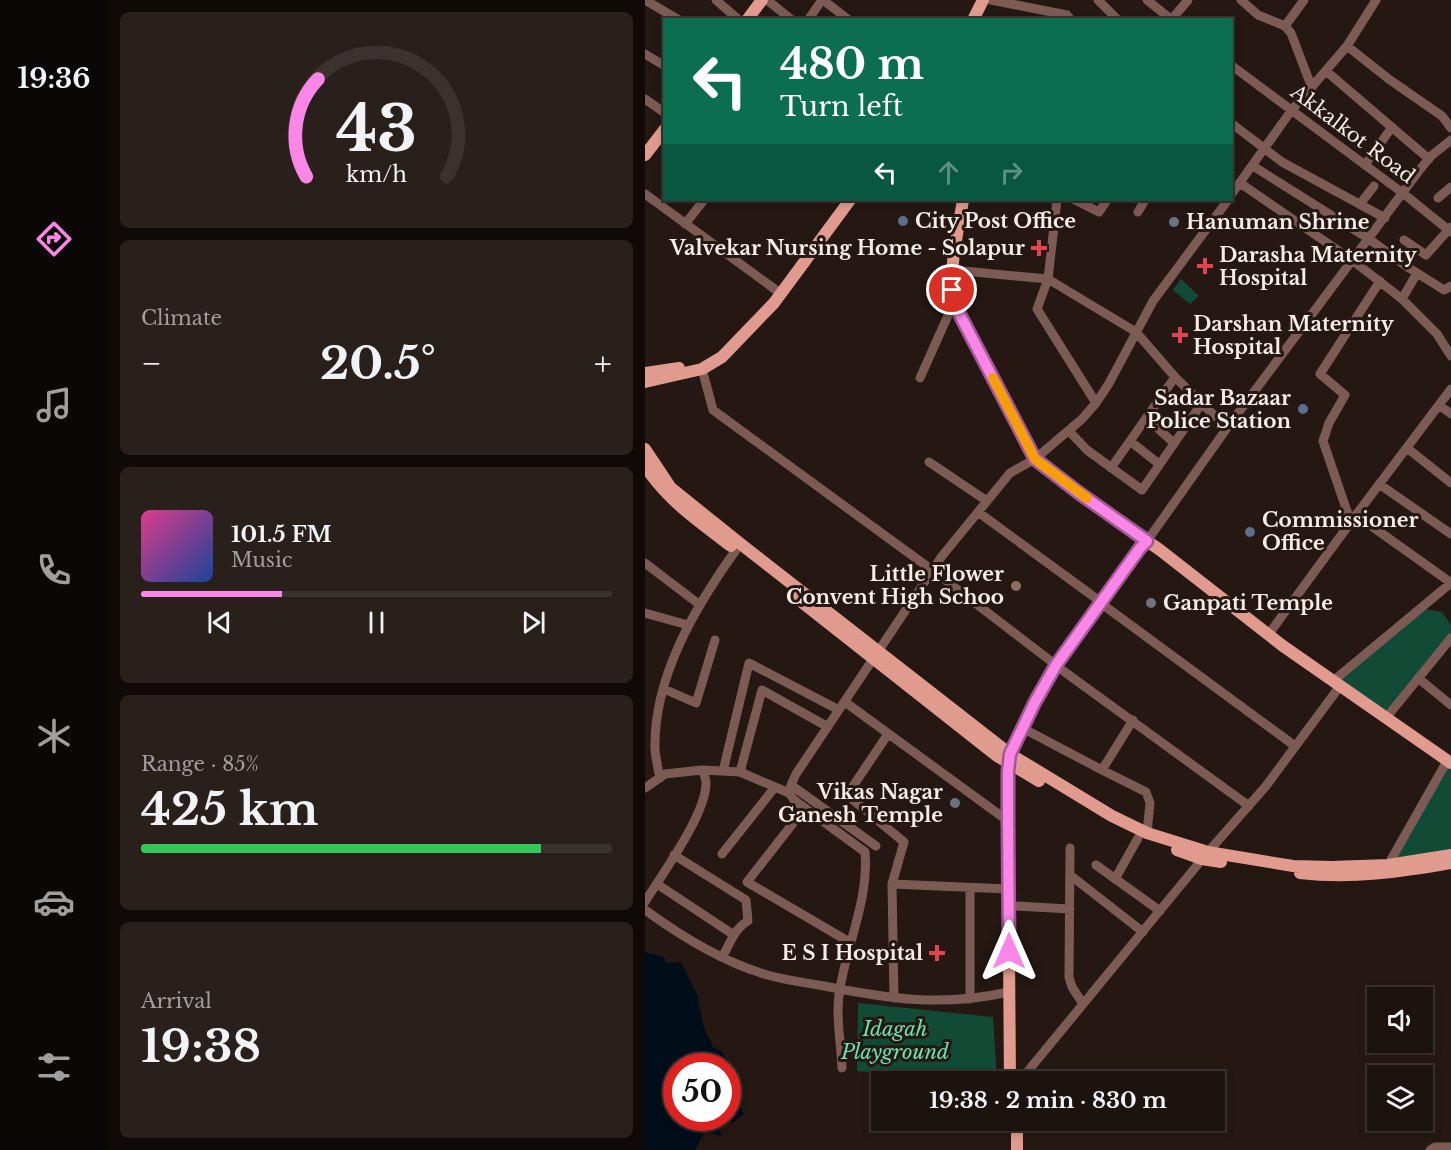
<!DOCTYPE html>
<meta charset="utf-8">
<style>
:root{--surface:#1c120e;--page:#29201c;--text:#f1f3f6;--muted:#a09e9e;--line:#3a322e;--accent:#fa87e7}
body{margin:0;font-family:"Libre Baskerville",serif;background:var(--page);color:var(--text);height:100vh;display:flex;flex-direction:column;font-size:22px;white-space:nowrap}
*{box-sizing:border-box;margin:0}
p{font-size:20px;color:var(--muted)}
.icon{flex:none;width:33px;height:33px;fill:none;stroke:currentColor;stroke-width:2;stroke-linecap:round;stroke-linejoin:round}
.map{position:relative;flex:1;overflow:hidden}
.side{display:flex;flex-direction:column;gap:12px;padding:12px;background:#0f0a08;width:537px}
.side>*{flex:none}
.hud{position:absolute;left:18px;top:18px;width:570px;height:183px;border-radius:0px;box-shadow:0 3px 9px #0003,0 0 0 2px var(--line);background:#0b6e4f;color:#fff;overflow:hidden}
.fabs{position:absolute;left:722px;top:987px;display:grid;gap:12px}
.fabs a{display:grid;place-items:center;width:66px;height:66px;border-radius:0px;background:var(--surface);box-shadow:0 3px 9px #0003,0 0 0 2px var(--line);font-size:30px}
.speed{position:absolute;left:18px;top:1053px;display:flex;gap:12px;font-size:30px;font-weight:700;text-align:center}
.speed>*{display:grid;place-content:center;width:78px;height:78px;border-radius:50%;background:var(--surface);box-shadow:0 3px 9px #0003,0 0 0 2px var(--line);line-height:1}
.speed .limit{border:9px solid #d22;background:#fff;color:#111}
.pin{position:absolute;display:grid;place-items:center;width:51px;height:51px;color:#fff;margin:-26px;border:3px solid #fff;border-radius:50%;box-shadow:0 2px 6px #0007}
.me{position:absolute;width:66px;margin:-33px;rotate:0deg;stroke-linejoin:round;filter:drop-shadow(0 0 4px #0008)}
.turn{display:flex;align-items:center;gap:21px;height:126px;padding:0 18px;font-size:27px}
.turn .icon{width:78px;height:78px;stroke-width:2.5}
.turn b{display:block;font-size:42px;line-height:51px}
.lanes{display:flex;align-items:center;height:57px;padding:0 18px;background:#0003;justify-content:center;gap:30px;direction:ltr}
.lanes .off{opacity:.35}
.big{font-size:45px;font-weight:700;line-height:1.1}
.side .tile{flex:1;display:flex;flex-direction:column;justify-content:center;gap:9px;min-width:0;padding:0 21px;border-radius:9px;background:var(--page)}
.side .dial{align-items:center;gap:0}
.dial svg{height:156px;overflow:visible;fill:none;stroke:var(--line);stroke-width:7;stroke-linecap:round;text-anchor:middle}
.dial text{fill:var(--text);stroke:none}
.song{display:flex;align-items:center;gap:18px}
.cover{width:72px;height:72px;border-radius:9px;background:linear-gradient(135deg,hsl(330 70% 55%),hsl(220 70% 35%))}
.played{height:6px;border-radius:3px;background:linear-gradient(90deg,var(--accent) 30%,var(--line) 30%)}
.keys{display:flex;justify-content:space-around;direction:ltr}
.heat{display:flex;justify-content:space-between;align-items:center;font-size:33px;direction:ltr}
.charge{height:9px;border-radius:4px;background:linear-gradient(90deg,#34c759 85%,var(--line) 0)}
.trip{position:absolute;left:226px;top:1071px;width:354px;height:60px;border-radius:0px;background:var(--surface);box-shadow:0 3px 9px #0003,0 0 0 2px var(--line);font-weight:700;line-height:60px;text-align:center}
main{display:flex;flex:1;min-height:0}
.tab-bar{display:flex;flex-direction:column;width:108px;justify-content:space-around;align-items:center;background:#0b0706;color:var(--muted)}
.tab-bar .icon{width:42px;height:42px}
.tab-bar .active{color:var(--accent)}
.tab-bar b{font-size:27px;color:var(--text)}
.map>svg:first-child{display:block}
.green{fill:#114b35}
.water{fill:#000e1a}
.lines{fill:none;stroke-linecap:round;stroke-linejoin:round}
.minor{stroke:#7d5b55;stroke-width:9}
.major{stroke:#e09b8e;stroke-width:12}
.route-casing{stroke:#a25896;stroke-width:15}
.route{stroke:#fa87e7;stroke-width:10}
.slow{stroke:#f59e0b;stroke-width:10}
.service-dot{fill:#5c6f8a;stroke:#251812;stroke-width:2}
.worship-dot{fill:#6b7280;stroke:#251812;stroke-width:2}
.health-dot{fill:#e0444e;stroke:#251812;stroke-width:2}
.education-dot{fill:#8d6e63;stroke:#251812;stroke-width:2}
.labels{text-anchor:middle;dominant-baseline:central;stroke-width:6;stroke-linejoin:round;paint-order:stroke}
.street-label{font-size:20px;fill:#f6ede8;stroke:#251812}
.poi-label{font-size:20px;font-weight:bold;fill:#f6ede8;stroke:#251812;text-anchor:start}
.park-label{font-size:20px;font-style:italic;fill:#6ae1ae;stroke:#251812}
</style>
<main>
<nav class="tab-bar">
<b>19:36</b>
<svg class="icon active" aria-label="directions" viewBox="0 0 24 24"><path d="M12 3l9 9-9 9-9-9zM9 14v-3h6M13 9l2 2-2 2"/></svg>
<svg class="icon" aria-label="music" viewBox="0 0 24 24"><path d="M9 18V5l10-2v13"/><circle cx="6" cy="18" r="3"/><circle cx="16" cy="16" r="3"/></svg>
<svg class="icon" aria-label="phone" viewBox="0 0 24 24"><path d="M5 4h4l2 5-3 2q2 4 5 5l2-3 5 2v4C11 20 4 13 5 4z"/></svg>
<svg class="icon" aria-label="climate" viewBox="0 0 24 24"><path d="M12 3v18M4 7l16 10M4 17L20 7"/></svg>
<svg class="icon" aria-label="car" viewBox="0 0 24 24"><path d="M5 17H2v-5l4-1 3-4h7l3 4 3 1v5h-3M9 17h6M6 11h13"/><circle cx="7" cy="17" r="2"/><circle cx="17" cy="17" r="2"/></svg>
<svg class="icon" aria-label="filters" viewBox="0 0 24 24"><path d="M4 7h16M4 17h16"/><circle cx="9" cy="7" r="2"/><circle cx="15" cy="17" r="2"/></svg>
</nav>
<section class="side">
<div class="tile dial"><svg viewBox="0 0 100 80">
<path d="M14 69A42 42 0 1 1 86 69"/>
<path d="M14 69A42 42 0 0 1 20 19" stroke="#fa87e7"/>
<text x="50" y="56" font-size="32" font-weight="700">43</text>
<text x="50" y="72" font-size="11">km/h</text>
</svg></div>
<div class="tile"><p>Climate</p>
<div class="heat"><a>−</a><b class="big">20.5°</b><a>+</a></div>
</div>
<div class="tile">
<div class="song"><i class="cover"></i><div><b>101.5 FM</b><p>Music</p></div></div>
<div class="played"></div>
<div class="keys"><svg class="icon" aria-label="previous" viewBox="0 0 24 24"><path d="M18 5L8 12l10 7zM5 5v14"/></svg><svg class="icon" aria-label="pause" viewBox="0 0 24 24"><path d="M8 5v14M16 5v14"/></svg><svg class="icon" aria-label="next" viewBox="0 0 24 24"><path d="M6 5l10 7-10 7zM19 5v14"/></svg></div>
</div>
<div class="tile"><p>Range · 85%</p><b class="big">425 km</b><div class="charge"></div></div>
<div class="tile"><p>Arrival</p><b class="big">19:38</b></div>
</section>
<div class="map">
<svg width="806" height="1150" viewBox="0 0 806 1150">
<rect width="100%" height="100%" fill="#251812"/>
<path class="green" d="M536 279 554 296 545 304 528 290Z
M774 608 797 612 806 625V638L741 718 688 681Z
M802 761 806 764V853L749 864 773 803Z
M213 1003 348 1017 352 1080 212 1071Z"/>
<path class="water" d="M0 952 19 957 21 963 36 962 52 995 59 1027 68 1047 76 1051 95 1080 89 1094 99 1114 86 1124 83 1113 82 1066H32V1118H64L63 1121 74 1127 77 1136 60 1132 50 1150H0Z"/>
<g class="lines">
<path class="minor" d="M0 0 34 20
M71 0 94 20
M122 0 147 20
M178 0 204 20
M346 0 422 15 426 20
M453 0 473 20
M502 0 527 20
M596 0 613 15 640 26 646 33 667 88
M527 19 543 0
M163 20 177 0
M640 26 659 0
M702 46 745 80 797 116 806 128
M0 54 20 66
M586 65 759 194 806 232
M681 71 784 159
M0 99 20 113
M586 123 637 162 740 218
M720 165 747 127
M608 166 724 239 761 266 799 290 806 286
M595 183 707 260 757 299 792 334 806 356
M0 194 131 290
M586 195 646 111 702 46 731 0
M793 198 806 187
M412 200 403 279 392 309 451 403
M430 200 454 212 462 200
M715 204 729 186
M493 212 500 200
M40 224 59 200
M759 240 781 255 806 227
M308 270 403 279 491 332 530 377 582 428
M757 299 772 273
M57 369 68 410 287 570 411 665
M275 378 309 302
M794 405 806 414
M501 418 529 443
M424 431 442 450 497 490 557 403
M485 441 514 464
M762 448 806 483
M284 462 342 501
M466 468 530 377
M734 484 806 534
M333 512 456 602
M711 515 806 389
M706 523 678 441 684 423 700 395 675 374 735 281
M502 541 582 428 773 172 786 156 806 140
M0 563 55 605
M461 607 650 746
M0 613 43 625
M623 635 711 515 805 582
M417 670 604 806
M773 678 806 705
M688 681 806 583
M19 689 51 703 70 640
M200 702 363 821
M741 718 806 638
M383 731 457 770 488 720
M243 734 202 795 259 842 247 884 249 998
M457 770 501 792 505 803 502 833
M78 771 104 663 194 710
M95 772 117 690 183 727
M15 778C13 769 11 759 10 750 8 678 50 607 91 550
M146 785 144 793 149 800 220 852C224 899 202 944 195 989 190 1014 196 1042 197 1068
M0 788 20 774 57 770 95 772 144 793
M160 808 102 882 206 943
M231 846 146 785 151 774 297 556 365 473 390 459 437 419 451 403 463 385 508 301 583 200
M425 848 424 977 427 987 438 1004
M77 854 130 787
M29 855 101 900 103 921C90 928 85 943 78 956
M451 865 515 911
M743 865 802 761
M425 875 498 932
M470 879 493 838
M12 884 89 935
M247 884 363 889
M0 902C17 874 61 815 61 783 61 778 59 774 57 770
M369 906 425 909
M0 910C33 934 77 961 116 973 136 980 158 982 179 986 245 999 296 1007 364 992
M325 999V889
M374 1082 563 852 621 786 695 686
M785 1150 790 1147H806"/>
<path class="major" d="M102 20 117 0
M328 20 338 0
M0 155 20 129
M318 200C313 232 303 269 309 302L390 459 434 493 515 550 638 646 806 763
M0 373 34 368
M0 382 57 369 77 357 129 303 205 200
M0 449 26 488 97 545 365 754 467 816 502 833 563 852 648 866 687 867 743 865 806 855
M0 466C22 500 54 522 86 546
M149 596 352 756 394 781
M532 850 557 859 576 862
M655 873C706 879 756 872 806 863
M365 1082 363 821V771L365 754 399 686 411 665 494 548 502 541
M372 1150V1120"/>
</g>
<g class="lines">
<g class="route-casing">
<path id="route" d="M307 290 315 315 390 459 434 493 502 541 495 548 411 665 390 702 365 754 363 771V821L364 951"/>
</g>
<use href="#route" class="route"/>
<path class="slow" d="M348 378 390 459 442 498"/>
</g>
<g class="service-dot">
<circle cx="258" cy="221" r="6"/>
<circle cx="658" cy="409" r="6"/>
<circle cx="605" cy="532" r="6"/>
</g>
<g class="worship-dot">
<circle cx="529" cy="222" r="6"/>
<circle cx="506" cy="603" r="6"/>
<circle cx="310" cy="803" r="6"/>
</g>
<g class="health-dot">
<path d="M391 239h6v6h6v6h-6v6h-6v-6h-6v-6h6z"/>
<path d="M557 257h6v6h6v6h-6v6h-6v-6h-6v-6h6z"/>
<path d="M532 326h6v6h6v6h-6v6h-6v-6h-6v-6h6z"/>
<path d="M289 944h6v6h6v6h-6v6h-6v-6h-6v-6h6z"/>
</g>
<circle class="education-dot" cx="371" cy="586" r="6"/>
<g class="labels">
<g class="street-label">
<text transform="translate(708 134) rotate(37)">Akkalkot Road</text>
</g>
<g class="poi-label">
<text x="270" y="221">City Post Office</text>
<text x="541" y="222">Hanuman Shrine</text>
<text x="380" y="248" text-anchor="end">Valvekar Nursing Home - Solapur</text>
<text x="574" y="255">Darasha Maternity<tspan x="574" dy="23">Hospital</tspan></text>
<text x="548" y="324">Darshan Maternity<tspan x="548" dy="23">Hospital</tspan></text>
<text x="646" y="398" text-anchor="end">Sadar Bazaar<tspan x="646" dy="23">Police Station</tspan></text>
<text x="617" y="520">Commissioner<tspan x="617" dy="23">Office</tspan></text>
<text x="359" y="574" text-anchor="end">Little Flower<tspan x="359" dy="23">Convent High Schoo</tspan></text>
<text x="518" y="603">Ganpati Temple</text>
<text x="298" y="792" text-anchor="end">Vikas Nagar<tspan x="298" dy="23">Ganesh Temple</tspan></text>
<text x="278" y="953" text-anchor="end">E S I Hospital</text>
</g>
<g class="park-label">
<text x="250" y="1029">Idagah<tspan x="250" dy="23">Playground</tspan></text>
</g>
</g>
</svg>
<div class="fabs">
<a><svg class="icon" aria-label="sound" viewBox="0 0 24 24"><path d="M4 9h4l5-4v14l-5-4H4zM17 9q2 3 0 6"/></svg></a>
<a><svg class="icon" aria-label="layers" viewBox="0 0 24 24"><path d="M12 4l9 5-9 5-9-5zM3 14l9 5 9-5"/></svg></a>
</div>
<div class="speed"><div class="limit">50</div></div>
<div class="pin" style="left:307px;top:290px;background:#d93025"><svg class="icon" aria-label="arrive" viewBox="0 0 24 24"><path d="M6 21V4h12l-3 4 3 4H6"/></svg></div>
<svg class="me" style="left:364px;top:951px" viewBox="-20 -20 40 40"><path d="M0-17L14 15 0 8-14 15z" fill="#fa87e7" stroke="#fff" stroke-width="4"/></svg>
<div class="trip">19:38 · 2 min · 830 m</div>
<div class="hud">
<div class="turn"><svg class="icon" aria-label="left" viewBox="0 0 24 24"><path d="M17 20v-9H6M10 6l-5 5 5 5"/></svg><div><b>480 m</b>Turn left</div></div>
<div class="lanes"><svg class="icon" aria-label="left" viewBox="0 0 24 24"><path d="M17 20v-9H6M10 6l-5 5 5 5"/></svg><svg class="icon off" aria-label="ahead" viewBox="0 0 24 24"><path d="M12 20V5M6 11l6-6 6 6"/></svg><svg class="icon off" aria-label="right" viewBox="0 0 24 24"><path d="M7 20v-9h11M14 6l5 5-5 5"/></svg></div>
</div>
</div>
</main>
